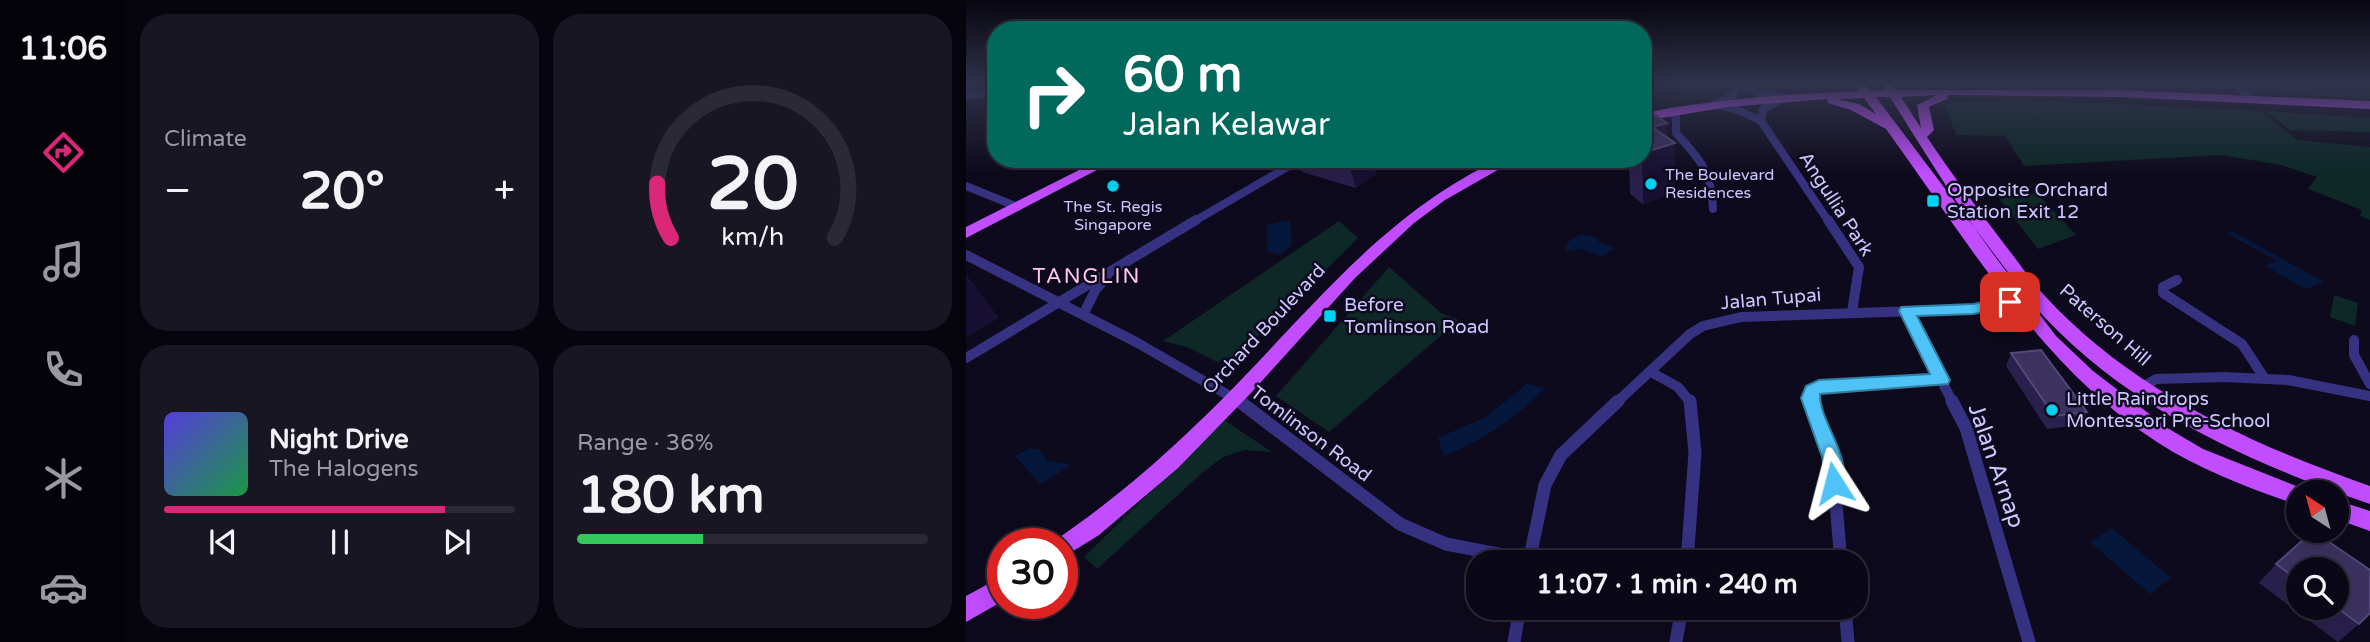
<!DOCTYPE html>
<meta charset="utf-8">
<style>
:root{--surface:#0a0816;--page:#181623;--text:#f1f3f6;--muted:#999aa1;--line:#2a2935;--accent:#db2777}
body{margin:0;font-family:"Varela Round",sans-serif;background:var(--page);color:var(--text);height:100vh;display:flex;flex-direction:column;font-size:26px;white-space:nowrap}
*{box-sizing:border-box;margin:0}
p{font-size:23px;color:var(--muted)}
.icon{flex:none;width:38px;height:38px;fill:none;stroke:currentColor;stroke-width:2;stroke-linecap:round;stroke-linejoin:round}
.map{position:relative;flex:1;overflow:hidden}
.drawer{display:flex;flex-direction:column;gap:14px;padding:14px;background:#06040c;width:840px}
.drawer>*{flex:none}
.guide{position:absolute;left:21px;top:21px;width:665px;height:147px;border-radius:28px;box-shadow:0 7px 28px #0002,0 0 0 2px var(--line);background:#00695c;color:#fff;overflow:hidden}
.needle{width:46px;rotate:324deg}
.buttons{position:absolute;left:1320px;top:480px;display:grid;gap:14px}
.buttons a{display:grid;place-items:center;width:63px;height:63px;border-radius:50%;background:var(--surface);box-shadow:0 7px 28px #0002,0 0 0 2px var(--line);font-size:35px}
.speed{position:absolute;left:21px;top:528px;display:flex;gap:14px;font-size:35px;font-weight:700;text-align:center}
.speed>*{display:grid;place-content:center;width:91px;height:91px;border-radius:50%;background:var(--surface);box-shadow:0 7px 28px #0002,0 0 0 2px var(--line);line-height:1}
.speed .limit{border:10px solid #d22;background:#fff;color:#111}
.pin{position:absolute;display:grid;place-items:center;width:60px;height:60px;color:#fff;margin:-30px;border-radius:14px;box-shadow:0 4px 10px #0006}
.me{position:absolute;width:77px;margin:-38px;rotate:351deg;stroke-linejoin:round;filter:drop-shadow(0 0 5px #0008)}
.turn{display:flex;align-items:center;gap:24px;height:147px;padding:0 21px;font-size:32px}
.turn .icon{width:91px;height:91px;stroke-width:2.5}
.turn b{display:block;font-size:49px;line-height:60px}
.big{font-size:52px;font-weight:700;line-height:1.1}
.drawer .tile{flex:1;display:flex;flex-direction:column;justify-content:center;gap:10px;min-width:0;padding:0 24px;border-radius:28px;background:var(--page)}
.drawer .dial{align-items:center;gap:0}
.dial svg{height:182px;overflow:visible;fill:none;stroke:var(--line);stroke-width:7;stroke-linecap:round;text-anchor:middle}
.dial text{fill:var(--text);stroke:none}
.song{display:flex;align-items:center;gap:21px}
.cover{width:84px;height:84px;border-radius:10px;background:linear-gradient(135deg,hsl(250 70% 55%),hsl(140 70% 35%))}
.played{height:7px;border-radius:4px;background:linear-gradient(90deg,var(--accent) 80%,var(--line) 80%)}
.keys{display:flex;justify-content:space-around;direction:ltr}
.heat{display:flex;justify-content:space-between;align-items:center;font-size:38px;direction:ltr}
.charge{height:10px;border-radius:5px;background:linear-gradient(90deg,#34c759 36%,var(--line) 0)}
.drawer .tiles{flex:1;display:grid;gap:14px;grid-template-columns:repeat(2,1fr)}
.trip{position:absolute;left:500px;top:550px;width:402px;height:70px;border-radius:28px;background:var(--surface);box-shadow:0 7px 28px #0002,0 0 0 2px var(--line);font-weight:700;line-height:70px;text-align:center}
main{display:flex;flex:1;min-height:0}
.dock{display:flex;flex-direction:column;width:126px;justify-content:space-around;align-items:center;background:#040309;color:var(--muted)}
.dock .icon{width:49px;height:49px}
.dock .active{color:var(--accent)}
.dock b{font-size:32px;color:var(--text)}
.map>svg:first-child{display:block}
.green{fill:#0d2827}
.water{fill:#05173b}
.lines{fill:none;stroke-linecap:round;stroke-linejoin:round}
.street-far2{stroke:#363180;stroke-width:8}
.street-far1{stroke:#363180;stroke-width:10}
.street{stroke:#363180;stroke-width:13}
.primary{fill:#c14dff;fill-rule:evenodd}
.wall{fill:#2a204d;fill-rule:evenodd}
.shaded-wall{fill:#181032}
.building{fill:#3c3260;stroke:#534979;stroke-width:2}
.route{fill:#4fc3f7;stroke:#337fa1;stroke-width:2}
.poi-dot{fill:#00d2f1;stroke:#0e0a1d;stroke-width:2.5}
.labels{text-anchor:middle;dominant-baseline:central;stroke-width:5;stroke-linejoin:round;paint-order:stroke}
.far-poi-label{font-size:16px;fill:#cec6ff;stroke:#0e0a1d;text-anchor:start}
.poi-label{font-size:19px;fill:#cec6ff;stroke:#0e0a1d;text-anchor:start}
.street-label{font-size:19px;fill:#cec6ff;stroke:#0e0a1d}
.neighbourhood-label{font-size:21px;letter-spacing:2px;fill:#ffc8ea;stroke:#0e0a1d}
.near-street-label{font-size:23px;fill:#cec6ff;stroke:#0e0a1d}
</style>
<main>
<nav class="dock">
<b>11:06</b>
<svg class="icon active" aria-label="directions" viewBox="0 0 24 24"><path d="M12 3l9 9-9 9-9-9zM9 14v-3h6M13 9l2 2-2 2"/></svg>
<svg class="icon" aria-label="music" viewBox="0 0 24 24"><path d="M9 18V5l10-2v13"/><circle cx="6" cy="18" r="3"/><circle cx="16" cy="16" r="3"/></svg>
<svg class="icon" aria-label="phone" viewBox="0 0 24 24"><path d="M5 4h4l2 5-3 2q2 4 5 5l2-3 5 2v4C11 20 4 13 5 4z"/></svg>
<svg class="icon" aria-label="climate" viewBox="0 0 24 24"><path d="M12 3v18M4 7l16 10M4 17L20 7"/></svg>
<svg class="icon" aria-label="car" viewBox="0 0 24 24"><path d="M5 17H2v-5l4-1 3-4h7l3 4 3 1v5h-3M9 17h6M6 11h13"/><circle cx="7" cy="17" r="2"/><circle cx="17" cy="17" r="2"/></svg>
</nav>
<section class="drawer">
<div class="tiles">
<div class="tile"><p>Climate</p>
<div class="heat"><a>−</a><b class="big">20°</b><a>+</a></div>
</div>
<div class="tile dial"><svg viewBox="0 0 100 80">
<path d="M14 69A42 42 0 1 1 86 69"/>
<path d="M14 69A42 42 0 0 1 8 45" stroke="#db2777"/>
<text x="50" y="56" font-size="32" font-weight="700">20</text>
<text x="50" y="72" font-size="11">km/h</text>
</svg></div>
<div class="tile">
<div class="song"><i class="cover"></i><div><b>Night Drive</b><p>The Halogens</p></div></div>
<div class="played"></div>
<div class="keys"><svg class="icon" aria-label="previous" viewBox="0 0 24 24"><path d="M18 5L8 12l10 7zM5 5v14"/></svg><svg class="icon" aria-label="pause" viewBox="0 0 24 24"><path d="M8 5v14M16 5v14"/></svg><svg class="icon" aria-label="next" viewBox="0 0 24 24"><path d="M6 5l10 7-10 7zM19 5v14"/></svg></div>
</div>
<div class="tile"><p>Range · 36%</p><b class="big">180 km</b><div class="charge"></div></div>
</div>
</section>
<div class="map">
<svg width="1404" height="642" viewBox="0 0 1404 642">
<rect width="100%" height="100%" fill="#0e0a1d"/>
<path class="green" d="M1291 84H1404V99L1302 93Z
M1085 101 1295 111 1331 140 1404 147V220L1394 216 1396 210 1342 189 1351 177 1315 165 1255 155 1058 166 1039 136 990 135 979 105 989 102Z
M1299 111 1404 118V132L1324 130Z
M1071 193 1110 235 1072 249 1031 196Z
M373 221 392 238 272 356 251 362 221 347 197 341Z
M423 267 475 313 493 320 363 432 310 396Z
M1368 295 1392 303 1389 326 1364 317Z
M258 420 306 452 278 450 257 457 236 473 131 569 118 557Z"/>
<path class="water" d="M324 220 326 245 314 255 301 251V225Z
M1266 231 1358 282 1340 289 1299 266 1311 261 1260 233Z
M614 234 630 237 633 242 649 248 636 257 616 249 601 251 599 249 602 242Z
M561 384 579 388C551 418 515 441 478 456L472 438 520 417Z
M64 448 73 449 81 461 102 464 103 467 74 484 49 456Z
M1146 528 1205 578 1184 594 1124 542Z"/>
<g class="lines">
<path class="street-far2" d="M777 84 792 92 818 98
M1141 84 1149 92
M1269 84 1284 98
M0 95 30 94
M748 104 774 111 795 121 863 222
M748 104 767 95 772 84
M706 111 710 118V133C734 159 746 172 747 209
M795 121 797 109 818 98
M0 186 52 207
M227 222 335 159"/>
<path class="street-far1" d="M862 220 893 267 886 312
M0 255 170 342 276 403
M1211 280 1197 287V293L1276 344 1299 379
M940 311 987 403
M117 315 130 289 141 277
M1388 340V355L1404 384
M0 358 230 220
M685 372 712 387 725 403
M1175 388 1190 379 1258 377 1322 380 1404 396
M650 403 724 334 737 326 775 317 1007 309 1022 304 1054 301
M846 403V391L853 386 975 380"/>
<path class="street" d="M273 401 434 524 480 544 563 560
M845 401 866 457 875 562
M986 401 1000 428 1063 642
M563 562 579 485 595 455 652 401
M721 562 729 453 724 401
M879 607 882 642
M548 642 554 607
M710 642 716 607"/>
<path class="primary" d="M894 84 900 85 904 91 919 90V85L925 84 930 90H1154L1404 101V109L1154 97 982 95 981 99 963 107 968 130 961 137C987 176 1014 212 1042 249 1054 264 1065 281 1078 295 1165 390 1284 444 1404 486V504C1281 462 1152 404 1065 302 1013 241 966 164 924 97H910L1090 336 1127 371 1203 429 1237 449 1340 490 1341 492H1332V505C1283 488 1234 470 1191 442 1074 366 1000 239 920 129L885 110 862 103 861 99 762 107 677 121V113C749 99 820 94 893 91L890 87ZM971 95 951 105 955 128 935 97ZM898 98 910 114 893 104 871 99Z
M135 159H152L0 238V227Z
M534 159H551L479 200 448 223 389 278 285 393 212 468 133 535 96 558V544H86L88 541C156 495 216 441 273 382 354 298 426 209 534 159Z
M1370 500 1404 511V531L1370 519Z
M37 576V601L0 622V596Z"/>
</g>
<path class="wall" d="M791 84H826L796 86Z
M677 119 701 137 709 193 677 204 664 194 663 159H677Z
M331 159H406L410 174 390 188 336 172Z
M1045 353 1121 412 1115 425 1081 429 1040 366Z
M1347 531 1404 570V613L1393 624 1372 642 1293 583 1310 564ZM1332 569H1370V607H1332Z"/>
<path class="shaded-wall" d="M701 123V146L709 143V193L677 204 676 159H677V153L686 127Z
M381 159H406L410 174 390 188Z
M2 277 33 318 0 337V278Z"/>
<path class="building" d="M689 115 701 123 686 127 709 143 677 153V139L683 137 677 134V119Z
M1075 350 1121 412 1088 416 1045 353Z
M1347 531 1404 570V613L1393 624 1370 607V569H1332V580L1310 564Z"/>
<linearGradient id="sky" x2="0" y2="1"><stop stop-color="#080610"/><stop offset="0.48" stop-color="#30334c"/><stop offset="1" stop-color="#30334c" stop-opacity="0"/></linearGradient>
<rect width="1404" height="174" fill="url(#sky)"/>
<path class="route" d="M1044 297 1050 299 1052 302 1050 306 1007 314 951 316 984 380 982 384 854 394C853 422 889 460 875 489L868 491 861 489 856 457 835 398 840 386 853 380 964 374 933 311 935 307 1007 304Z"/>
<g class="poi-dot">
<circle cx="685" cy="184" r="7"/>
<circle cx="147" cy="186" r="7"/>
<rect x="960" y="194" width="14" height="14" rx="3.5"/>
<rect x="357" y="309" width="14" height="14" rx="3.5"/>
<circle cx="1086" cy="410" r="7"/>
</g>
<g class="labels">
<g class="far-poi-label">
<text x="699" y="175">The Boulevard<tspan x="699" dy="18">Residences</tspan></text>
<text x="147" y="207" text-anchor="middle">The St. Regis<tspan x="147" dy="18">Singapore</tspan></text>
</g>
<g class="poi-label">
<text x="981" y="190">Opposite Orchard<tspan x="981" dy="22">Station Exit 12</tspan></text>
<text x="378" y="305">Before<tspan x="378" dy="22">Tomlinson Road</tspan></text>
<text x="1100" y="399">Little Raindrops<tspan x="1100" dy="22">Montessori Pre-School</tspan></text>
</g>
<g class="street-label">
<text transform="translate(870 204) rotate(57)">Angullia Park</text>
<text transform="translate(805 299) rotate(-5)">Jalan Tupai</text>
<text transform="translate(1139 325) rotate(41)">Paterson Hill</text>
<text transform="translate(298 329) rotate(-47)">Orchard Boulevard</text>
<text transform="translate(345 434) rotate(37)">Tomlinson Road</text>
</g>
<g class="neighbourhood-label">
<text x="121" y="276">TANGLIN</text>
</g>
<g class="near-street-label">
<text transform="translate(1030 466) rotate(71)">Jalan Arnap</text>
</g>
</g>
</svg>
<div class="buttons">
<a><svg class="needle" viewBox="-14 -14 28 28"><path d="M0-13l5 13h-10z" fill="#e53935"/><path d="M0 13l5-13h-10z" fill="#999aa1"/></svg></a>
<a><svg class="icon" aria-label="search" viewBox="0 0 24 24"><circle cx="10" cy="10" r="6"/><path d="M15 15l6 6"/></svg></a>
</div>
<div class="speed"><div class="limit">30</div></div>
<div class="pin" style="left:1044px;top:302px;background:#d93025"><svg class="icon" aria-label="arrive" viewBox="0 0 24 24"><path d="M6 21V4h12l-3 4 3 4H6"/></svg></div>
<svg class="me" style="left:868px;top:483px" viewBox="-20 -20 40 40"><path d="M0-17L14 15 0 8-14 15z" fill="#4fc3f7" stroke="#fff" stroke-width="4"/></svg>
<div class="trip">11:07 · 1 min · 240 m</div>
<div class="guide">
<div class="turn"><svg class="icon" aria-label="right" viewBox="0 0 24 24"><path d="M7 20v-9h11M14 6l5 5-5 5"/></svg><div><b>60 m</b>Jalan Kelawar</div></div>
</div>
</div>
</main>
